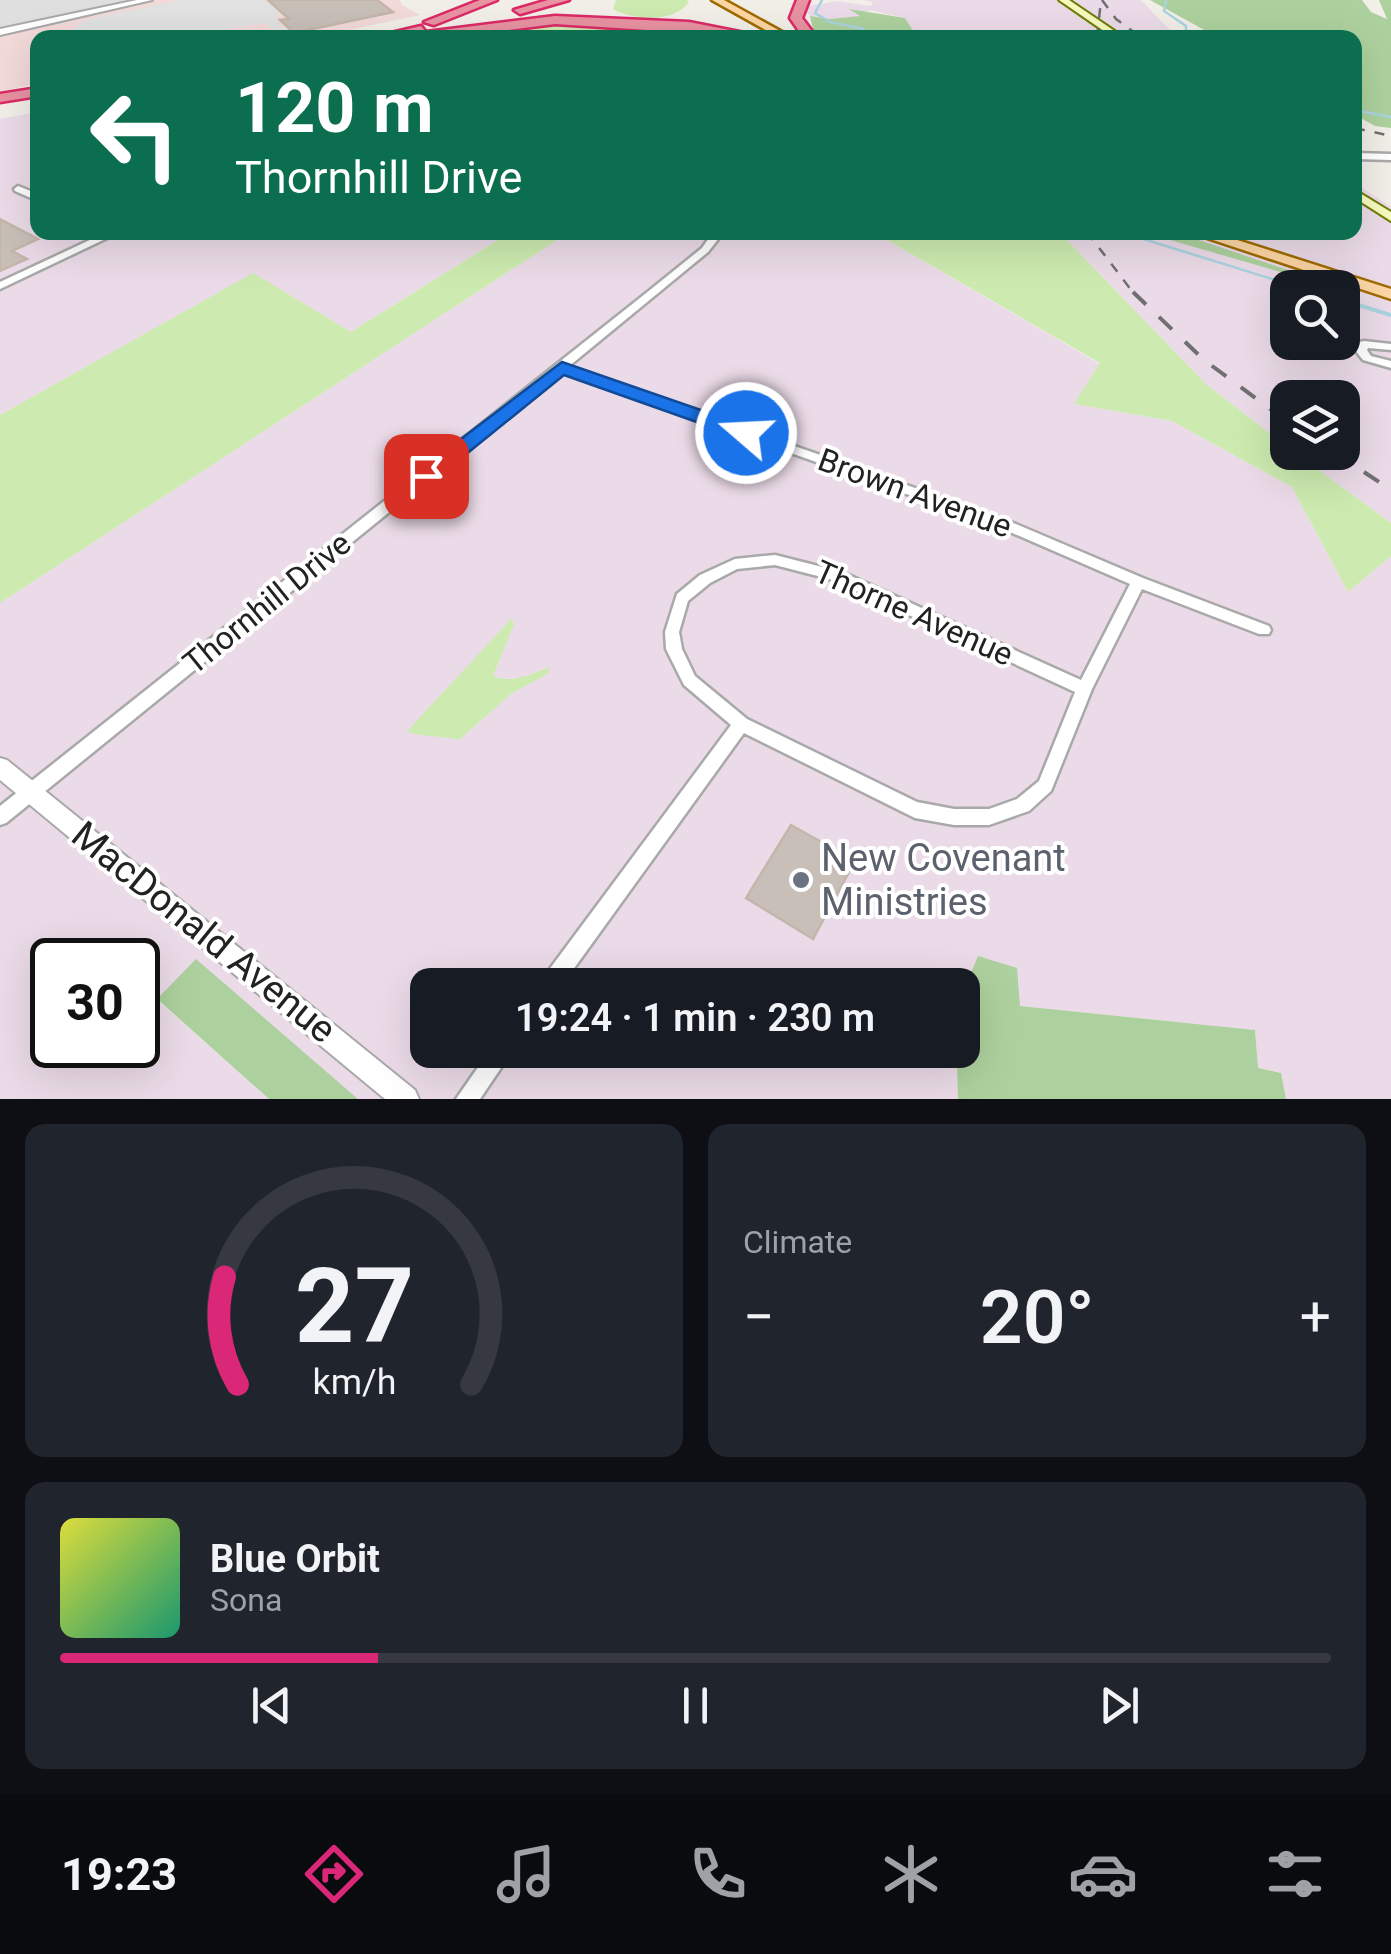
<!DOCTYPE html>
<meta charset="utf-8">
<style>
:root{--surface:#171b24;--page:#20242c;--text:#f1f3f6;--muted:#9ea1a6;--line:#363941;--accent:#db2777}
body{margin:0;font-family:Roboto,sans-serif;background:var(--page);color:var(--text);height:100vh;display:flex;flex-direction:column;font-size:38px;white-space:nowrap}
*{box-sizing:border-box;margin:0}
p{font-size:32px;color:var(--muted)}
.icon{flex:none;width:55px;height:55px;fill:none;stroke:currentColor;stroke-width:2;stroke-linecap:round;stroke-linejoin:round}
.map{position:relative;height:1099px;overflow:hidden}
.drawer{display:flex;flex-direction:column;gap:25px;padding:25px;background:#0d0f14;flex:1}
.drawer>*{flex:none}
.hud{position:absolute;left:30px;top:30px;width:1332px;height:210px;border-radius:20px;box-shadow:0 10px 40px #0002;background:#0b6e4f;color:#fff;overflow:hidden}
.fabs{position:absolute;left:1270px;top:270px;display:grid;gap:20px}
.fabs a{display:grid;place-items:center;width:90px;height:90px;border-radius:20px;background:var(--surface);box-shadow:0 10px 40px #0002;font-size:50px}
.speed{position:absolute;left:30px;top:938px;display:flex;gap:20px;font-size:50px;font-weight:700;text-align:center}
.speed>*{display:grid;place-content:center;width:130px;height:130px;border-radius:50%;background:var(--surface);box-shadow:0 10px 40px #0002;line-height:1}
.speed .limit{border:5px solid #111;border-radius:15px;background:#fff;color:#111}
.pin{position:absolute;display:grid;place-items:center;width:85px;height:85px;color:#fff;margin:-42px;border-radius:20px;box-shadow:0 5px 15px #0006}
.me{position:absolute;width:110px;margin:-55px;rotate:289deg;stroke-linejoin:round;filter:drop-shadow(0 0 8px #0008)}
.turn{display:flex;align-items:center;gap:35px;height:210px;padding:0 40px;font-size:45px}
.turn .icon{width:130px;height:130px;stroke-width:2.5}
.turn b{display:block;font-size:70px;line-height:85px}
.big{font-size:75px;font-weight:600;line-height:1.1}
.drawer .widget{flex:1;display:flex;flex-direction:column;justify-content:center;gap:15px;min-width:0;padding:0 35px;border-radius:20px;background:var(--page)}
.drawer .dial{align-items:center;gap:0}
.dial svg{height:260px;overflow:visible;fill:none;stroke:var(--line);stroke-width:7;stroke-linecap:round;text-anchor:middle}
.dial text{fill:var(--text);stroke:none}
.song{display:flex;align-items:center;gap:30px}
.cover{width:120px;height:120px;border-radius:15px;background:linear-gradient(135deg,hsl(60 70% 55%),hsl(160 70% 35%))}
.played{height:10px;border-radius:5px;background:linear-gradient(90deg,var(--accent) 25%,var(--line) 25%)}
.keys{display:flex;justify-content:space-around;direction:ltr}
.heat{display:flex;justify-content:space-between;align-items:center;font-size:55px;direction:ltr}
.drawer .tiles{flex:1;display:grid;gap:25px;grid-template-columns:1fr 1fr}
.widget:last-child{grid-column:span 2}
.trip{position:absolute;left:410px;top:968px;width:570px;height:100px;border-radius:20px;background:var(--surface);box-shadow:0 10px 40px #0002;font-weight:600;line-height:100px;text-align:center}
.menu{display:flex;height:160px;justify-content:space-around;align-items:center;background:#090b0e;color:var(--muted)}
.menu .icon{width:70px;height:70px}
.menu .active{color:var(--accent)}
.menu b{font-size:45px;color:var(--text)}
.map>svg:first-child{display:block}
.residential{fill:#e0dfdf}
.commercial{fill:#f2dad9}
.industrial{fill:#ebdbe8;fill-rule:evenodd}
.grass{fill:#cdebb0}
.forest{fill:#add19e}
.parking{fill:#e2e2e2}
.lines{fill:none;stroke-linecap:round;stroke-linejoin:round}
.stream-far1{stroke:#aad3df;stroke-width:2.5}
.stream{stroke:#aad3df;stroke-width:4}
.building{fill:#c7bfb8;stroke:#c4b6ab;stroke-width:2.5}
.minor-casing{stroke:#a9a9a9;stroke-width:5}
.tertiary-casing{stroke:#a9a9a9;stroke-width:4}
.secondary-casing{stroke:#707d05;stroke-width:4}
.primary-casing{stroke:#a06b00;stroke-width:5}
.motorway-casing{stroke:#dc2a67;stroke-width:5}
.minor{fill:#fff;fill-rule:evenodd}
.tertiary{fill:#fff;fill-rule:evenodd}
.secondary{fill:#f7fabf;fill-rule:evenodd}
.primary{fill:#fcd6a4;fill-rule:evenodd}
.motorway{fill:#e892a2;fill-rule:evenodd}
.rail-far1{stroke:#707070;stroke-width:2.5;stroke-dasharray:10 10;stroke-linecap:butt}
.rail{stroke:#707070;stroke-width:4;stroke-dasharray:18 18;stroke-linecap:butt}
.route{fill:#1a73e8;stroke:#114b97;stroke-width:2.5}
.worship-dot{fill:#6b7280;stroke:#fff;stroke-width:4}
.labels{text-anchor:middle;dominant-baseline:central;stroke-width:8;stroke-linejoin:round;paint-order:stroke}
.street-label{font-size:32px;fill:#222;stroke:#fff}
.near-worship-label{font-size:38px;fill:#5b616d;stroke:#fff;text-anchor:start}
.near-street-label{font-size:38px;fill:#222;stroke:#fff}
</style>
<div class="map">
<svg width="1391" height="1099" viewBox="0 0 1391 1099">
<rect width="100%" height="100%" fill="#f2efe9"/>
<path class="residential" d="M0 0H148L0 32Z"/>
<path class="commercial" d="M148 0H400L402 5 420 15 315 37 38 38 37 84 0 91V32Z"/>
<path class="industrial" d="M863 0H1141L1177 37H917L905 18 870 10 862 16 830 19 810 16 803 7 836 1 871 6 873 2Z
M37 112 38 232 509 233 351 332 252 274 0 415V119Z
M1355 183 1391 207V523L1295 453 1342 452V398H1288L1287 447 1206 384 1060 233 1355 232ZM1288 288H1342V342H1288Z
M568 233H875L1100 364 1075 404 1172 421 1292 487 1348 592 1391 556V1099H1286L1281 1073 1258 1068 1255 1030 1019 1006 979 957 963 992 962 985H428V1050H937L936 1055 957 1067 958 1099H358L196 960 157 1000 269 1099H0V603ZM512 619 514 625 493 676 502 679 521 678 548 667 549 673 511 694 459 740 435 733 456 681ZM52 960H138V1045H52Z"/>
<path class="grass" d="M616 0H687L689 2C674 23 634 21 613 9Z
M555 23 706 33 731 37 591 38 580 34 435 38Z
M509 233H568L0 603V415L253 273 351 332Z
M875 233H1060L1206 384 1287 447 1288 452 1295 453 1391 523V556L1348 592 1292 487 1172 421 1074 404 1100 363Z
M512 618 514 625 493 676C512 684 531 674 549 667V673L511 694 459 740C442 735 421 738 407 731Z"/>
<path class="forest" d="M1150 0H1362L1371 12 1387 19 1379 0H1391V128L1375 126 1355 115V38L1217 37Z
M849 9 905 18 917 37 821 38 814 34 810 16 830 19 860 16Z
M1146 233H1178L1338 287H1332Z
M978 956 1017 968 1020 1006 1255 1030 1258 1068 1281 1073 1286 1099H958L957 1067 935 1054 937 1050H962L963 992Z
M196 959 358 1099H269L157 999Z"/>
<path class="parking" d="M180 0H266L280 13 276 20 291 34 280 36 265 23 179 37 64 36 85 20Z"/>
<g class="lines">
<path class="stream-far1" d="M822 0 815 13 830 22 864 29
M1166 0 1164 11 1186 26V38
M1355 110 1391 117
M1121 232 1301 288"/>
<path class="stream" d="M1342 300 1391 315"/>
</g>
<path class="building" d="M268 0H377L393 12 294 33 280 20 289 19Z
M0 219 38 239 12 251 27 259 0 271Z
M791 825 855 861 813 939 746 898Z"/>
<g class="lines">
<g class="minor-casing">
<path id="minor" d="M1355 153 1391 154V160L1355 159Z
M18 186 38 194V201L15 191 14 189Z
M107 232H120L0 289V282Z
M707 232H717L719 238 708 252 568 367 1004 519 1143 578 1269 626 1271 630 1269 634H1259L1142 589 1092 689 1051 791 1029 811 1023 813 989 825H954L915 818 744 733 562 985H540L543 978 731 725 684 685 666 649 665 632 677 594 700 575 735 559 775 555 842 572 1081 680 1130 584 994 525 562 372 6 823 0 825V806L650 290 702 248 709 238ZM775 565 833 580 1075 692 1039 781 1017 799 989 809H954L917 802 747 719 695 676 682 649 679 632 688 601 710 583 737 569Z
M1364 341 1391 344V350L1368 348 1367 350 1371 356 1391 361V368L1363 360 1355 350 1360 342Z
M490 1050H513L480 1099H456Z"/>
</g>
<g class="tertiary-casing">
<path id="tertiary" d="M137 0H152L0 35V29Z
M0 758 7 760 415 1090 419 1099H385L0 780Z"/>
</g>
<g class="secondary-casing">
<path id="secondary" d="M1059 0H1069L1125 38H1114Z
M1355 190 1391 212V221L1355 198Z"/>
</g>
<g class="primary-casing">
<path id="primary" d="M712 0H724L793 38H780Z
M1189 232H1212L1391 289V299Z"/>
</g>
<g class="motorway-casing">
<path id="motorway" d="M480 0H497L434 25 424 22Z
M548 0H569L520 14 514 10Z
M797 0H809L802 18 817 38H804L790 18Z
M555 16 689 22 770 38 555 24 443 38H370L421 26 426 32Z
M38 88V96L0 102V94Z"/>
</g>
<use href="#minor" class="minor"/>
<use href="#tertiary" class="tertiary"/>
<use href="#secondary" class="secondary"/>
<use href="#primary" class="primary"/>
<use href="#motorway" class="motorway"/>
<path class="rail-far1" d="M1102 0 1116 19 1142 38
M1097 38 1101 0
M1355 128 1391 136
M1087 232 1135 295"/>
<path class="rail" d="M1133 292 1204 360 1288 422
M1334 452 1391 490"/>
</g>
<path class="route" d="M562 362 753 428 756 433 746 439 739 437 564 375 433 481H419L415 476 419 471Z"/>
<circle class="worship-dot" cx="801" cy="880" r="10"/>
<g class="labels">
<g class="street-label">
<text transform="translate(915 493) rotate(20)">Brown Avenue</text>
<text transform="translate(267 603) rotate(-39)">Thornhill Drive</text>
<text transform="translate(914 613) rotate(24)">Thorne Avenue</text>
</g>
<g class="near-worship-label">
<text x="821" y="858">New Covenant<tspan x="821" dy="44">Ministries</tspan></text>
</g>
<g class="near-street-label">
<text transform="translate(204 932) rotate(39)">MacDonald Avenue</text>
</g>
</g>
</svg>
<div class="fabs">
<a><svg class="icon" aria-label="search" viewBox="0 0 24 24"><circle cx="10" cy="10" r="6"/><path d="M15 15l6 6"/></svg></a>
<a><svg class="icon" aria-label="layers" viewBox="0 0 24 24"><path d="M12 4l9 5-9 5-9-5zM3 14l9 5 9-5"/></svg></a>
</div>
<div class="speed"><div class="limit">30</div></div>
<div class="pin" style="left:426px;top:476px;background:#d93025"><svg class="icon" aria-label="arrive" viewBox="0 0 24 24"><path d="M6 21V4h12l-3 4 3 4H6"/></svg></div>
<svg class="me" style="left:746px;top:433px" viewBox="-20 -20 40 40"><circle r="17" fill="#1a73e8" stroke="#fff" stroke-width="3"/><path d="M0-11L8 9 0 5-8 9z" fill="#fff"/></svg>
<div class="trip">19:24 · 1 min · 230 m</div>
<div class="hud">
<div class="turn"><svg class="icon" aria-label="left" viewBox="0 0 24 24"><path d="M17 20v-9H6M10 6l-5 5 5 5"/></svg><div><b>120 m</b>Thornhill Drive</div></div>
</div>
</div>
<section class="drawer">
<div class="tiles">
<div class="widget dial"><svg viewBox="0 0 100 80">
<path d="M14 69A42 42 0 1 1 86 69"/>
<path d="M14 69A42 42 0 0 1 10 36" stroke="#db2777"/>
<text x="50" y="56" font-size="32" font-weight="700">27</text>
<text x="50" y="72" font-size="11">km/h</text>
</svg></div>
<div class="widget"><p>Climate</p>
<div class="heat"><a>−</a><b class="big">20°</b><a>+</a></div>
</div>
<div class="widget">
<div class="song"><i class="cover"></i><div><b>Blue Orbit</b><p>Sona</p></div></div>
<div class="played"></div>
<div class="keys"><svg class="icon" aria-label="previous" viewBox="0 0 24 24"><path d="M18 5L8 12l10 7zM5 5v14"/></svg><svg class="icon" aria-label="pause" viewBox="0 0 24 24"><path d="M8 5v14M16 5v14"/></svg><svg class="icon" aria-label="next" viewBox="0 0 24 24"><path d="M6 5l10 7-10 7zM19 5v14"/></svg></div>
</div>
</div>
</section>
<nav class="menu">
<b>19:23</b>
<svg class="icon active" aria-label="directions" viewBox="0 0 24 24"><path d="M12 3l9 9-9 9-9-9zM9 14v-3h6M13 9l2 2-2 2"/></svg>
<svg class="icon" aria-label="music" viewBox="0 0 24 24"><path d="M9 18V5l10-2v13"/><circle cx="6" cy="18" r="3"/><circle cx="16" cy="16" r="3"/></svg>
<svg class="icon" aria-label="phone" viewBox="0 0 24 24"><path d="M5 4h4l2 5-3 2q2 4 5 5l2-3 5 2v4C11 20 4 13 5 4z"/></svg>
<svg class="icon" aria-label="climate" viewBox="0 0 24 24"><path d="M12 3v18M4 7l16 10M4 17L20 7"/></svg>
<svg class="icon" aria-label="car" viewBox="0 0 24 24"><path d="M5 17H2v-5l4-1 3-4h7l3 4 3 1v5h-3M9 17h6M6 11h13"/><circle cx="7" cy="17" r="2"/><circle cx="17" cy="17" r="2"/></svg>
<svg class="icon" aria-label="filters" viewBox="0 0 24 24"><path d="M4 7h16M4 17h16"/><circle cx="9" cy="7" r="2"/><circle cx="15" cy="17" r="2"/></svg>
</nav>
